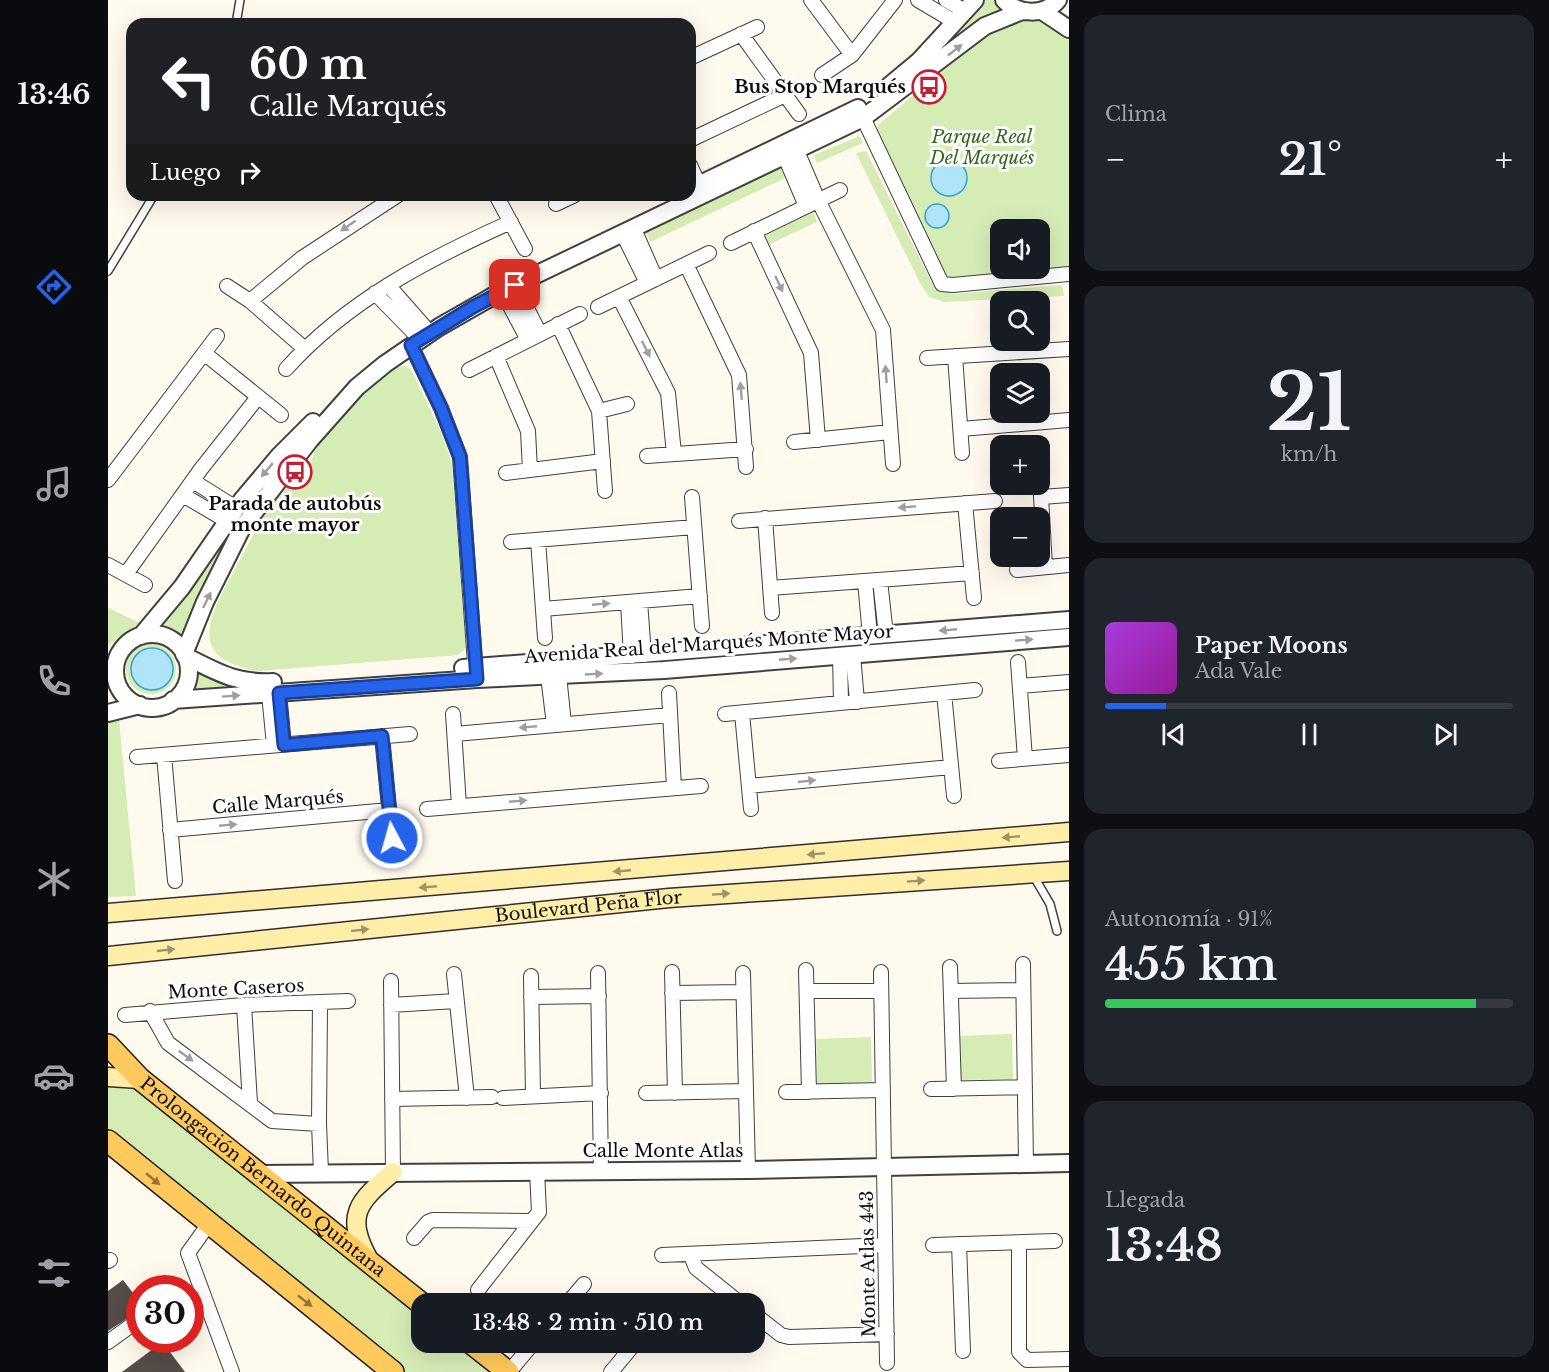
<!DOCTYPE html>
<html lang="es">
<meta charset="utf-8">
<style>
:root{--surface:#171b24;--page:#20242c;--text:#f1f3f6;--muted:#9ea1a6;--line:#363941;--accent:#2563eb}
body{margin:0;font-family:"Libre Baskerville",serif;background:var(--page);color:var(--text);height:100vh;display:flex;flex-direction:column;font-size:22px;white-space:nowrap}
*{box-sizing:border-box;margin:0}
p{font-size:20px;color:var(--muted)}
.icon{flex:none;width:33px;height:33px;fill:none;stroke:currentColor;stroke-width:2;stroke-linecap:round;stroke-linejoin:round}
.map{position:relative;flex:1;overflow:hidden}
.sheet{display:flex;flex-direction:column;gap:15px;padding:15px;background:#0d0f14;width:480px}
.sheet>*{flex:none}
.top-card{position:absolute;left:18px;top:18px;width:570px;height:183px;border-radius:18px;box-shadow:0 6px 24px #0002;background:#202124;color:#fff;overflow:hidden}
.controls{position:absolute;left:882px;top:219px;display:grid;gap:12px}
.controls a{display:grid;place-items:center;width:60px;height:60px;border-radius:12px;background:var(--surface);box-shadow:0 6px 24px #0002;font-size:30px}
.speed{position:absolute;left:18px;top:1275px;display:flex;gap:12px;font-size:30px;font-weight:700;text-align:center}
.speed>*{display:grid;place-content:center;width:78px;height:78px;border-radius:50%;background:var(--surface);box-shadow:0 6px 24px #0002;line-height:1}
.speed .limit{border:9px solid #d22;background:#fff;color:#111}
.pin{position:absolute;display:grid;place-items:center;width:51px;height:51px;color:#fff;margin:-26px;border-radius:12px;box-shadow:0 3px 9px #0006}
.me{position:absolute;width:66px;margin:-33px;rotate:354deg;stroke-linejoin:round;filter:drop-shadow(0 0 4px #0008)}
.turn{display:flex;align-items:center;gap:21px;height:126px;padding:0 24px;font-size:27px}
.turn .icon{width:78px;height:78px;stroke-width:2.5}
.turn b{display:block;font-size:42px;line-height:51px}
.then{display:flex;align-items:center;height:57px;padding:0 24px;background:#0003;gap:12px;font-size:22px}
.big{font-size:45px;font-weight:600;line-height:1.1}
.sheet .card{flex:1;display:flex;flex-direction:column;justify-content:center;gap:9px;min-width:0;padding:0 21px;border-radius:18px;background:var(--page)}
.sheet .dial{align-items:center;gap:0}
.dial b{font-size:78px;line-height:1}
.song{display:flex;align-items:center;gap:18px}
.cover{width:72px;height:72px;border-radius:9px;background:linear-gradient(135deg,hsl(280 70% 55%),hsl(300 70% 35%))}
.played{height:6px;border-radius:3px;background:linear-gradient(90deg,var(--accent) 15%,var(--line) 15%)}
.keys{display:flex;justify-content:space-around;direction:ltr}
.heat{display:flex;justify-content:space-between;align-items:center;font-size:33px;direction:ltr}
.charge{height:9px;border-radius:4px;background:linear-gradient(90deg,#34c759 91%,var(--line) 0)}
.trip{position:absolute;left:303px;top:1293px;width:354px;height:60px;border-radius:18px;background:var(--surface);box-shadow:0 6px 24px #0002;font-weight:600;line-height:60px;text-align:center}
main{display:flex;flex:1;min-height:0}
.dock{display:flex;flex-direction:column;width:108px;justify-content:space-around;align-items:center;background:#090b0e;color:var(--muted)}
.dock .icon{width:42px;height:42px}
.dock .selected{color:var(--accent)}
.dock b{font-size:27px;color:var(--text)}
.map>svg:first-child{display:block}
.green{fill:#d6ecb5;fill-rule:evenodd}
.water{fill:#afe4f9;stroke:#32a2d4;stroke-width:1.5}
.building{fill:#564d49}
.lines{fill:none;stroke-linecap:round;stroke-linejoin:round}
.service-casing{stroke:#404040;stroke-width:10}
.minor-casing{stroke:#404040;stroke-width:16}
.tertiary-casing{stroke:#404040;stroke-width:20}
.secondary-casing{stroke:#2f2f2f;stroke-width:21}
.primary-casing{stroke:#1e1e1e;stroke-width:24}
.service{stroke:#fff;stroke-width:7}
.minor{stroke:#fff;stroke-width:14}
.tertiary{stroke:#fff;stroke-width:16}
.secondary{stroke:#ffeea8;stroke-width:18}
.primary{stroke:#ffc95d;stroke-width:21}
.oneway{fill:#9e9e9e}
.oneway2{fill:#9e946a}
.oneway3{fill:#927439}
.route-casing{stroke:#184099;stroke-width:15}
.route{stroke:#2563eb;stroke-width:10}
.labels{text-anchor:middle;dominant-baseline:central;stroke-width:6;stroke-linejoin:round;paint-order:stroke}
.poi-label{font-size:18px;font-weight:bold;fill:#0d0d0d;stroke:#fff;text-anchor:end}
.park-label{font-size:18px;font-style:italic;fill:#31681a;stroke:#fff}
.street-label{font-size:18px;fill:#0d0d0d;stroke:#fff}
</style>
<main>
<nav class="dock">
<b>13:46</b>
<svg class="icon selected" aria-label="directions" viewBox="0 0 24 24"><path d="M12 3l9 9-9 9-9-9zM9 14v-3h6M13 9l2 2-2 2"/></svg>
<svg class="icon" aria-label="music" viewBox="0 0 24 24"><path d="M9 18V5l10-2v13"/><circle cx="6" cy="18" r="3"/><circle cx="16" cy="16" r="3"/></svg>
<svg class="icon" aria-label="phone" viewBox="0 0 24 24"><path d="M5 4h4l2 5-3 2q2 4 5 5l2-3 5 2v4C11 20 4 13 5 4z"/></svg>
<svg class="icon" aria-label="climate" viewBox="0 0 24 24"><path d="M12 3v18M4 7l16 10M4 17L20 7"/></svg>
<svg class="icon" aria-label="car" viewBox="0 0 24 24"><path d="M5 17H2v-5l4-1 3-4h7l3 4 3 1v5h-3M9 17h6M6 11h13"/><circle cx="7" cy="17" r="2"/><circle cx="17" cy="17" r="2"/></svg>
<svg class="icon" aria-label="filters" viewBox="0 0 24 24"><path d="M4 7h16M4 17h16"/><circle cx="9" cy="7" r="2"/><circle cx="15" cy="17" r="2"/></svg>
</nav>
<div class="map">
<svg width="961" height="1372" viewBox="0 0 961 1372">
<rect width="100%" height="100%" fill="#fffaed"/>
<path class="green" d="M873 0H888L897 11 758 114 754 107 803 74Z
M924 18 961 30V274L833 283 769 132 770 125 880 32ZM892 230H932V268H892Z
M752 136 755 143 709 163 706 155Z
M758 151 823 281 844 294 954 285 956 296 837 302 821 297 812 283 748 153Z
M670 164 677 178 542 242 536 228Z
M704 209 709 222 658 246 651 234Z
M297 366 304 371 333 432 344 464 358 648 350 655 150 671C77 658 101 617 126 571 137 550 149 528 161 506 174 486 206 474 207 446 224 427 272 367 297 366Z
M125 528 75 644 64 635 42 630Z
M0 608 32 623 0 646Z
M18 669a25 25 0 1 1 50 0a25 25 0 1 1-50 0Z
M84 664 147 688 75 695 82 680Z
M11 720 28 896 0 897V722Z
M904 1034 905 1079 850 1080 849 1036Z
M763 1037 764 1082 709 1084 708 1039Z
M0 1085H22L34 1092 313 1315 314 1342 348 1343 385 1372H296L0 1136Z"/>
<path class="water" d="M823 178a18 18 0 1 1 36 0a18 18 0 1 1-36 0Z
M817 216a12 12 0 1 1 24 0a12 12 0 1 1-24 0Z
M23 669a21 21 0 1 1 42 0a21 21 0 1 1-42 0Z"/>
<path class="building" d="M15 1280 32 1302V1310L0 1331V1291Z
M57 1340H62L68 1348 62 1352 77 1372H14Z"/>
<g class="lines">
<g class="service-casing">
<path id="service" d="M128 24 132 0
M0 271 46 195
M925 875 942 904 949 931"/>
</g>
<g class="minor-casing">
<path id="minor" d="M703 0 744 55
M810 0 847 22
M838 0 857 11
M633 34 691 114
M582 58 649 27
M714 75 744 55 787 0
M751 109 834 284 845 285 961 274
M582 140 677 95
M689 151 710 200 775 330 785 464
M677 157 698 206
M582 165 591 185
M388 195 417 249
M448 204 467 195
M526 229 548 279
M646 231 703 353 710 440
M515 234 539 283
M623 243 732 190
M578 264 631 375 638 467
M280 285 316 326
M407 285 432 334
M119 286 142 301 197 349
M394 291 420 340
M267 293 306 333
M511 297 560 393 566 454
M142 301 194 258 290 195
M490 307 601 253
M450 324 491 411 497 491
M303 345 333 408 352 457 368 677
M96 353 173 415
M388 356 420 431 422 470
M847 356 854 453
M819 358 961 349
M178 369C239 301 320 259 403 222
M361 370 472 314
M491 411 519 404
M853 429 961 420
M686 442 782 432
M539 456 638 449
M398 473 495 461
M932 479 937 567
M0 480 109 336
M85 481 128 508
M75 495 119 521
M584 497 594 626
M933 497 961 495
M857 503 866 598
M657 518 664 613
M631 521 887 501
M430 540 437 638
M403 542 586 527
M0 565 37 585
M909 570 961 565
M18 574 93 469 150 397
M772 580 778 635
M757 581 762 636
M662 588 864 573
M532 601 536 655
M520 602 523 656
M435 609 592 596
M745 654 749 702
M732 655 733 703
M910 662 917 759
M451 675 456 724
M440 676 446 725
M912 686 961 682
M171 693 176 745
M561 693 566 788
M836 693 846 796
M161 694 166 745
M634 713 643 809
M345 714 351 806
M617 714 867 690
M347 734 562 715
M274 736 284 838
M56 755 67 881
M29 757 302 734
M891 761 961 755
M641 786 843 767
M319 809 593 786
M62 830 281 810
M915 964 918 1164
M842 967 846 1089
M698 970 701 1092
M564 972 567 1093
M773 972 779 1363
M490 973 493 1171
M635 973 640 1170
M346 974 359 1098
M423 976 425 1096
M283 981 285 1172
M699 991H773
M843 991 915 990
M564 993 635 992
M423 997 491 996
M212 1003 211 1124 213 1172
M136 1005 142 1103
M283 1005 348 1001
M42 1011 60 1043 164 1121 211 1124
M17 1015 136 1005 240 1001
M823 1089 917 1087
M678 1092 775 1090
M538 1093 638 1091
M395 1098 493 1093
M284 1099 384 1097
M100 1225 80 1253 124 1372
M306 1238 320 1222 325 1220 423 1221
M911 1243V1352L919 1360 961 1359
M851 1244 855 1351
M825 1245 947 1241
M554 1255 777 1245
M583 1256 588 1268 633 1304
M0 1261 2 1260
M370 1290 431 1212 429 1171
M459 1304 476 1284
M646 1314 673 1335 681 1337 779 1334
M0 1342 32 1319
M401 1372 426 1342
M503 1372 528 1342"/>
</g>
<g class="tertiary-casing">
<path id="tertiary" d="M896 0C910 15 937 16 950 0
M934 11 961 29
M781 86 811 61 867 0
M582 189 750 108
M7 671a37 37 0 1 1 74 0a37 37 0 1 1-74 0Z
M33 636 74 587 134 500 171 456 205 422
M76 654 97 602 134 528 202 440 249 387 277 364 331 327 394 291 755 118 877 26 914 11
M77 656C109 672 128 684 165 682
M355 668 961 620
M65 700 369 679 556 670 961 637
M0 713 32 705
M149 1174 640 1170 961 1163"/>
</g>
<g class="secondary-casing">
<g id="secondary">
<path d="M0 913 961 832"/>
<path id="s1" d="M0 956 561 898 961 871"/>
<path d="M0 1077 32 1079"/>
<path d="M261 1260C236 1215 250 1202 285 1172"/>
</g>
</g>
<g class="primary-casing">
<g id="primary">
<path id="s2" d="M0 1045 32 1079 314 1304"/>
<path d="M0 1141 285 1372"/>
<path d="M362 1342 400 1372"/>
</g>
</g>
<use href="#service" class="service"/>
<use href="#minor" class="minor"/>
<use href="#tertiary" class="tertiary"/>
<use href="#secondary" class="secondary"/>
<use href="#primary" class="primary"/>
</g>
<defs><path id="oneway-solid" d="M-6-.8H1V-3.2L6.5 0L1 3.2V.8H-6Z" transform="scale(1.5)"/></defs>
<g class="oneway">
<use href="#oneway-solid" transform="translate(847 50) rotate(-38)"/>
<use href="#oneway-solid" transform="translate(240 226) rotate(145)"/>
<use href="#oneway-solid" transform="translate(671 284) rotate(65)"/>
<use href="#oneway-solid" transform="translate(538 349) rotate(63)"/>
<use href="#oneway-solid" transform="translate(778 374) rotate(-94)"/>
<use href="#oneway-solid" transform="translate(633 391) rotate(-95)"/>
<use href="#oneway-solid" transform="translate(159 470) rotate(130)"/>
<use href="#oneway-solid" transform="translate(799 507) rotate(176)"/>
<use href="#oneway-solid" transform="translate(99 600) rotate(-64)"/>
<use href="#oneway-solid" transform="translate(493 604) rotate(-5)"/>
<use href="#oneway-solid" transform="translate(840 630) rotate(175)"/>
<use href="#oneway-solid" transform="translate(916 640) rotate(-4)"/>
<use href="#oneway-solid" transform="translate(680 659) rotate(-5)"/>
<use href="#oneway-solid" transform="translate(486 674) rotate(-3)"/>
<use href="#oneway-solid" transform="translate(123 696) rotate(-4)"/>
<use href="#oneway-solid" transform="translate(420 727) rotate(175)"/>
<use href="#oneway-solid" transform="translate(699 781) rotate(-6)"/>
<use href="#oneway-solid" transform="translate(410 801) rotate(-5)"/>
<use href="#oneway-solid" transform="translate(120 825) rotate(-5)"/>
<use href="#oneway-solid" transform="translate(78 1056) rotate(36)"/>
</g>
<g class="oneway2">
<use href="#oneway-solid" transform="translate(903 837) rotate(175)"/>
<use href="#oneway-solid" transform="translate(708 854) rotate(175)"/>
<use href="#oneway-solid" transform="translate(514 871) rotate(175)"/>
<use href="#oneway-solid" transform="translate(808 881) rotate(-4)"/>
<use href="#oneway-solid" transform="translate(320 887) rotate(175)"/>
<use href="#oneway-solid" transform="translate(613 894) rotate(-4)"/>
<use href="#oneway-solid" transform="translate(252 930) rotate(-6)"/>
<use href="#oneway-solid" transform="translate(58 950) rotate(-6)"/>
</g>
<g class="oneway3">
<use href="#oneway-solid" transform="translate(45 1179) rotate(40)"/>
<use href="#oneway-solid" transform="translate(197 1301) rotate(38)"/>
</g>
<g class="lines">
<g class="route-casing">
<path id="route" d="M284 838 274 736 176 745 171 693 369 679 352 457 333 408 303 345 365 307 407 285"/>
</g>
<use href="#route" class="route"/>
</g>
<defs>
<g id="bus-ring" transform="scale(1.725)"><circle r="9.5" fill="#fff" stroke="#c51e35" stroke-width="1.5"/><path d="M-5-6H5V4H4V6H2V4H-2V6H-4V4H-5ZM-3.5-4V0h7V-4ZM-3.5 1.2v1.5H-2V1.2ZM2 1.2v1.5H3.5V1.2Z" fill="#c51e35"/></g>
</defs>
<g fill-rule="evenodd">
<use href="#bus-ring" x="821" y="87"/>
<use href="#bus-ring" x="187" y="472"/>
</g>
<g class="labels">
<g class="poi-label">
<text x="798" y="87">Bus Stop Marqués</text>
<text x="187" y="504" text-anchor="middle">Parada de autobús<tspan x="187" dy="21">monte mayor</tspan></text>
</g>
<g class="park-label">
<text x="874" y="137">Parque Real<tspan x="874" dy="21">Del Marqués</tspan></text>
</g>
<g class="street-label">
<text transform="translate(601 644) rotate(-4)">Avenida Real del Marqués Monte Mayor</text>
<text transform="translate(170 802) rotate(-5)">Calle Marqués</text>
<text stroke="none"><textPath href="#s1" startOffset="483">Boulevard Peña Flor</textPath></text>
<text transform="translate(128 989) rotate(-3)">Monte Caseros</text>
<text x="555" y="1151">Calle Monte Atlas</text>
<text stroke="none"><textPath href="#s2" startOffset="204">Prolongación Bernardo Quintana</textPath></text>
<text transform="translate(760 1264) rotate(-91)">Monte Atlas 443</text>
</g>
</g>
</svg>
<div class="controls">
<a><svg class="icon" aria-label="sound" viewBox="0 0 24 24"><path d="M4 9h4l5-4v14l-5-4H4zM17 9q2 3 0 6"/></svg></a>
<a><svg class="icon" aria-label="search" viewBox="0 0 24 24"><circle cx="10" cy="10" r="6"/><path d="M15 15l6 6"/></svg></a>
<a><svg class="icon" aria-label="layers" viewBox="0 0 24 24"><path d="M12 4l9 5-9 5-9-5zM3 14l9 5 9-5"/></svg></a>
<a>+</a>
<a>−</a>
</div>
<div class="speed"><div class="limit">30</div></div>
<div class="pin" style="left:407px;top:285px;background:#d93025"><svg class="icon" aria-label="arrive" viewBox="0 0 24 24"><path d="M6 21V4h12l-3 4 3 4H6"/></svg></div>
<svg class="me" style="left:284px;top:838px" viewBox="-20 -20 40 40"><circle r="17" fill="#2563eb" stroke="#fff" stroke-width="3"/><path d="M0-11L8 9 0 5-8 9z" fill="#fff"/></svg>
<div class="trip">13:48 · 2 min · 510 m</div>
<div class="top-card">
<div class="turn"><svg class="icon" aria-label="left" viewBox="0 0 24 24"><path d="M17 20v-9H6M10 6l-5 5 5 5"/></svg><div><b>60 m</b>Calle Marqués</div></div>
<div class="then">Luego<svg class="icon" aria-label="right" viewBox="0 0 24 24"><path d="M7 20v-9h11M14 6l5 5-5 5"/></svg></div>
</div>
</div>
<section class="sheet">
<div class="card"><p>Clima</p>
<div class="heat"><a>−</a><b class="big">21°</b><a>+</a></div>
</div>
<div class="card dial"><b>21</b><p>km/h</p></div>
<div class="card">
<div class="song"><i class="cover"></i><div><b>Paper Moons</b><p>Ada Vale</p></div></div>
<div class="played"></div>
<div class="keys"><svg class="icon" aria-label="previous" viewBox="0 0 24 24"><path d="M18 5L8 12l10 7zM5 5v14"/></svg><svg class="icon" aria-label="pause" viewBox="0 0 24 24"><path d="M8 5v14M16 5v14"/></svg><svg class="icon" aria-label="next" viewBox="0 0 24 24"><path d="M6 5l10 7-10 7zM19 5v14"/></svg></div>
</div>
<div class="card"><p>Autonomía · 91%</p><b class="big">455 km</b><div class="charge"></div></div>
<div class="card"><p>Llegada</p><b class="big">13:48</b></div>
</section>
</main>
